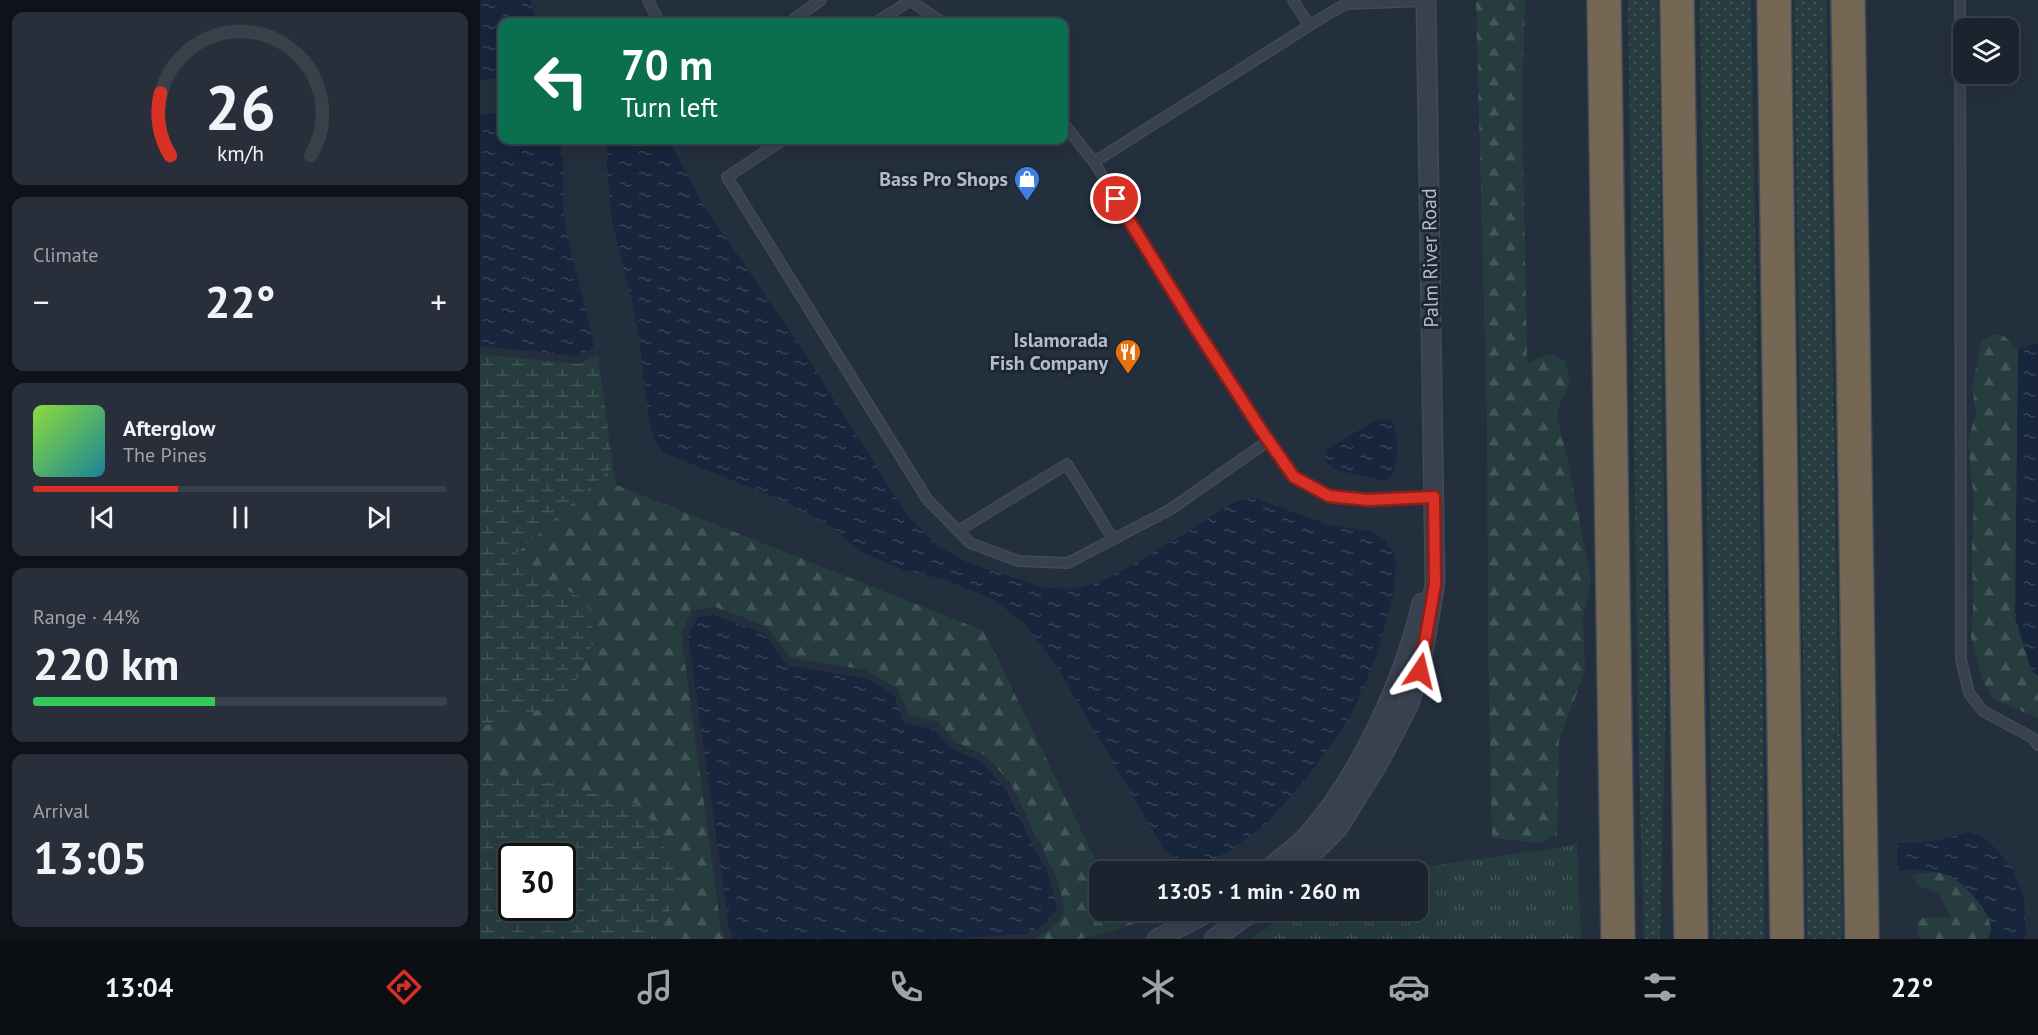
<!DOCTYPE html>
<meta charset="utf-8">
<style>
:root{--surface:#1b232e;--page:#282f3a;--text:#f1f3f6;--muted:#a0a4aa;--line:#39404a;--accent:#d93025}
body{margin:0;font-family:"PT Sans",sans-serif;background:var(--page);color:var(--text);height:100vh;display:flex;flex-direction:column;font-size:22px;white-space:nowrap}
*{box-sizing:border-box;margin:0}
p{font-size:20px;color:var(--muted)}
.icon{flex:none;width:33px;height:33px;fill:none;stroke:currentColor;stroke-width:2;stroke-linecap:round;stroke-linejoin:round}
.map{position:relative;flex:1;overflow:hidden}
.drawer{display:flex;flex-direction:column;gap:12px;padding:12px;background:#0f1319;width:480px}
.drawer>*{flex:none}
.hud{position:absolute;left:18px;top:18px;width:570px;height:126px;border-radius:12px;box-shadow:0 6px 24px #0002,0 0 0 2px var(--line);background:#0b6e4f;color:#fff;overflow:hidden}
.controls{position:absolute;left:1473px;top:18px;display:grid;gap:12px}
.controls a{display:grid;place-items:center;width:66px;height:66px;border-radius:12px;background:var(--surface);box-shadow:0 6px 24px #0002,0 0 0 2px var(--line);font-size:30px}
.speed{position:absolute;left:18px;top:843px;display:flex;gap:12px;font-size:30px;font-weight:700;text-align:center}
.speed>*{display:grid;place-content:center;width:78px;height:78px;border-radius:50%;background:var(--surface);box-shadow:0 6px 24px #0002,0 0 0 2px var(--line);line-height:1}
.speed .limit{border:3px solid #111;border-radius:9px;background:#fff;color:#111}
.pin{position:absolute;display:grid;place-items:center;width:51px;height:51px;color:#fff;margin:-26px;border:3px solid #fff;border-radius:50%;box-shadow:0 2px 6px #0007}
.me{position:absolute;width:66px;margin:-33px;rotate:10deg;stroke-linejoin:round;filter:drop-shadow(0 0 4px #0008)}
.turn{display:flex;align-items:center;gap:21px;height:126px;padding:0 24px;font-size:27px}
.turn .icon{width:78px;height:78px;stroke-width:2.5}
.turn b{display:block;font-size:42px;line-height:51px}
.big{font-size:45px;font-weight:700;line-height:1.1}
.drawer .tile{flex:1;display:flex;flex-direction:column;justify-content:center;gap:9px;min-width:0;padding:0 21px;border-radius:12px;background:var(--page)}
.drawer .dial{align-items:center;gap:0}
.dial svg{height:156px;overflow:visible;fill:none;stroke:var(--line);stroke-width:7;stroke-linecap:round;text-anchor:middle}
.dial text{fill:var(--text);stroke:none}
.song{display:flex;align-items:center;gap:18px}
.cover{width:72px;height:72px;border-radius:9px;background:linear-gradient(135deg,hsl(90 70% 55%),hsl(190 70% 35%))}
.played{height:6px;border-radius:3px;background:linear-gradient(90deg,var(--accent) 35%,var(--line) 35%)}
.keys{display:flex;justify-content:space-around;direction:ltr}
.heat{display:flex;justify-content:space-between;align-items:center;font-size:33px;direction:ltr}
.charge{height:9px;border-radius:4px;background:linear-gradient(90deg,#34c759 44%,var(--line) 0)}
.trip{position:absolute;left:609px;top:861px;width:339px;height:60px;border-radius:12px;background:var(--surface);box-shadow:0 6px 24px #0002,0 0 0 2px var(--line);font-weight:700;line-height:60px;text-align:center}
.tabs{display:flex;height:96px;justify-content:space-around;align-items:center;background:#0b0e12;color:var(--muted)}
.tabs .icon{width:42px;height:42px}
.tabs .selected{color:var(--accent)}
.tabs b{font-size:27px;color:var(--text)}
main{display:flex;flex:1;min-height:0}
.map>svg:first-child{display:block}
.grass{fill:url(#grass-dots)}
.forest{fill:url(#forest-firs)}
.wetland{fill:url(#wetland-marsh);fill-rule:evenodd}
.park{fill:url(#park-tufts)}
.water{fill:url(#water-ripples)}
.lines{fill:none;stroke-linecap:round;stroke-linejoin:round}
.lane-casing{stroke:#414a57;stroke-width:12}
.street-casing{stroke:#414a57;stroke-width:21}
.highway-casing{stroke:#434c59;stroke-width:36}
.lane{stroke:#38414e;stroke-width:9}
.street{stroke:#38414e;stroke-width:18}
.highway{stroke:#746855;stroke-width:33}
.route-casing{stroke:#8d1f18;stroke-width:15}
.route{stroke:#d93025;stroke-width:10}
.labels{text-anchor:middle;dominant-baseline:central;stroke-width:6;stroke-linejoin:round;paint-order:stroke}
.poi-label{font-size:20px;font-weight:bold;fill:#b4bcc9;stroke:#1d2633;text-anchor:end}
.street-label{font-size:20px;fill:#b4bcc9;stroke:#1d2633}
</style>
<main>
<section class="drawer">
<div class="tile dial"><svg viewBox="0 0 100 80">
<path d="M14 69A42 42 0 1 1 86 69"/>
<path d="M14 69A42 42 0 0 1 9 37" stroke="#d93025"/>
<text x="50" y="56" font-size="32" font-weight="700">26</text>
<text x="50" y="72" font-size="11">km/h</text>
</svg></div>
<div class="tile"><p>Climate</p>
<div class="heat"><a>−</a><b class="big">22°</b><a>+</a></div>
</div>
<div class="tile">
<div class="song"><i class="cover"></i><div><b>Afterglow</b><p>The Pines</p></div></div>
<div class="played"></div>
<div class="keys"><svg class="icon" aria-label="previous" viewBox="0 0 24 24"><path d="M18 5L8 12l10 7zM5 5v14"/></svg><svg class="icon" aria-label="pause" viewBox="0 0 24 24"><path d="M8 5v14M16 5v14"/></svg><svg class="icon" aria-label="next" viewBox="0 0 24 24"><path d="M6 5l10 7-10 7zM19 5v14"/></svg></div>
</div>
<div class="tile"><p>Range · 44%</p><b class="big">220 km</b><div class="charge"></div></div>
<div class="tile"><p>Arrival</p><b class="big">13:05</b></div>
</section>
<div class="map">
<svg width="1558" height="939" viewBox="0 0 1558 939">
<defs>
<pattern id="grass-dots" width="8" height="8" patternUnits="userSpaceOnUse" patternTransform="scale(1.5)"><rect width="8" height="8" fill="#263c3f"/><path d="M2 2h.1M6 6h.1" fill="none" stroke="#435659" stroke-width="1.8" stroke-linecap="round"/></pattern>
<pattern id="forest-firs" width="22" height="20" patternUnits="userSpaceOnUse" patternTransform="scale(1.5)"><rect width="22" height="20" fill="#263c3f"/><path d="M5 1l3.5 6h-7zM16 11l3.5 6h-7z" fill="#435659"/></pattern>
<pattern id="wetland-marsh" width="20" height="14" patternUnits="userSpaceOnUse" patternTransform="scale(1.5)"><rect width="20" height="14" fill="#263c3f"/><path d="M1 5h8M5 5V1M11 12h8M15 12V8" fill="none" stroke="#435659"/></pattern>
<pattern id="park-tufts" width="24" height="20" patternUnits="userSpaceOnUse" patternTransform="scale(1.5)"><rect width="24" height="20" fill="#263c3f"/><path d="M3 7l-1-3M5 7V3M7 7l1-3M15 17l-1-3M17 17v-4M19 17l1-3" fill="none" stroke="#435659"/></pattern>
<pattern id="water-ripples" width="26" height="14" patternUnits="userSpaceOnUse" patternTransform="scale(1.5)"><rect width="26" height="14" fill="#17263c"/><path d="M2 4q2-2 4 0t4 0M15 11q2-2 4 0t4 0" fill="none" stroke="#364457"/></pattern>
</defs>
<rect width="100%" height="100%" fill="#242f3e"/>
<path class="grass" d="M1148 0H1178L1186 689 1180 939H1164L1158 722Z
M1220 0H1271L1283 696 1284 939H1233Z
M1314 0H1346L1363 939H1327Z"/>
<path class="forest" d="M996 0H1045L1042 103 1047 363 1069 354 1085 360 1090 381 1076 413 1087 457 1111 580 1103 617 1105 672 1079 740 1077 835 1061 843 1012 838 1008 650 1007 423Z
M1514 334 1524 336 1538 349 1551 670 1558 676V718L1513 699 1503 681 1491 638 1493 613 1492 548 1494 501 1488 441 1496 413 1492 386 1502 340Z
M133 467 136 485 504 631 621 871 620 910 639 911 641 913 659 911H687L632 932 599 939H554C567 932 585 922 584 905L575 874 531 784 507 756 476 742 458 722 430 715 417 688 386 670 310 657 286 626 235 607 212 610 201 634 241 929 246 939H174L204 886 163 806 73 783 0 773V727L87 702 108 601 29 560Z
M1449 873C1453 873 1459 872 1463 873 1480 878 1512 911 1511 930 1511 933 1509 936 1508 939H1439L1437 922 1445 917H1472L1457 893 1439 886 1431 875Z"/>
<path class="wetland" d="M0 354 98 364 118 355 133 467 29 560 108 601 114 641 87 702 0 727Z
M0 773 73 783 163 806 204 886 174 939H0ZM32 856H82V908H32Z"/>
<path class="park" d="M1097 844 1101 939H771L811 911 938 910V872L917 871 1054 851C1066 852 1084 846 1097 844Z"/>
<path class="water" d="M0 0H50L57 22H22V77L0 80Z
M22 112V140H80C86 167 81 195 85 222 92 264 107 305 114 348L98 356 0 346V115Z
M127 140H189L221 201 322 349 430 519 458 546 491 564 565 588 596 589 627 579 683 547 751 504 761 499 774 498 846 524 889 531 904 539 913 551 916 565 913 596 896 657 870 718 822 784 786 824 749 851 723 864 711 866 698 861 684 849 574 662 543 622 514 600 466 580 423 570 382 552 352 527 300 499 184 453 174 439 169 420 157 322 132 221 127 167Z
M1558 343V676L1551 670 1535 617 1538 349Z
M903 420 912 421C920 435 917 461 912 477L906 481 855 470 844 459 847 450 892 422Z
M233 615 283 633 308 666 386 678 414 695 423 722 454 730 472 749 502 762 526 790 569 877 577 907 567 923 546 934 471 939H254L249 928 208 635 218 617Z
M1488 832 1505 838 1518 851 1533 870 1544 897 1546 939H1508C1509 936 1511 933 1511 930 1512 911 1481 879 1464 874 1452 870 1429 869 1417 870V843C1443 844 1464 840 1488 832Z"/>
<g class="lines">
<g class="lane-casing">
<path id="lane" d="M168 0 179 22
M429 0 462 22
M813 0 829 25
M1480 0 1481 659 1489 693 1503 711 1553 738 1558 745
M310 22 341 0
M396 22 430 1
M584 124 614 162 711 321 781 430 814 477 849 496 888 500 954 497
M303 140 247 177 447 499 490 543 538 561 588 563 691 509 788 441
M614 162 848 14 866 4 946 1
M478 531 587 464 633 539"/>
</g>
<g class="street-casing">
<path id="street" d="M785 872C798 860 815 849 827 836 880 777 924 680 942 603
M815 872 858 828 900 760 928 706 940 671 955 583 946 0
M677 939 732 910
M734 939 774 910"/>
</g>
<g class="highway-casing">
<path id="highway" d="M1124 0 1138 939
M1197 0 1211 939
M1294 0 1307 939
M1368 0 1382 939"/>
</g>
<use href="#lane" class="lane"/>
<use href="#street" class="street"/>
<use href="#highway" class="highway"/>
</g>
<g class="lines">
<g class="route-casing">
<path id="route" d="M636 199 711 321 781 430 814 477 849 496 888 500 954 497 955 584 940 671"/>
</g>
<use href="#route" class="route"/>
</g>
<defs>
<g id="shop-pin" transform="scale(1.35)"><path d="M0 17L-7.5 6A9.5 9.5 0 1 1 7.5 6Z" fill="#3f7fe0" stroke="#1d2633"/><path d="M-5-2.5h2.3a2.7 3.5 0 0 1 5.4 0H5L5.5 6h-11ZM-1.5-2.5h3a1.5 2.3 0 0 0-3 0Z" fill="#fff"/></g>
<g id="restaurant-pin" transform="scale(1.35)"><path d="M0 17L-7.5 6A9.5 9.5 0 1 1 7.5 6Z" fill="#e8710a" stroke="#1d2633"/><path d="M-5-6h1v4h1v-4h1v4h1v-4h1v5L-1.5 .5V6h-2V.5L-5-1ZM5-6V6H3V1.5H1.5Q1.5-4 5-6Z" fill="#fff"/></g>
</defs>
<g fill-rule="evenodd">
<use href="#shop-pin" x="547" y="179"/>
<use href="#restaurant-pin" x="648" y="352"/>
</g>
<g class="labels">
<g class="poi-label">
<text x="528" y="179">Bass Pro Shops</text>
<text x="628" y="340">Islamorada<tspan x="628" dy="23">Fish Company</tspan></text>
</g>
<g class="street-label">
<text transform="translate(950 258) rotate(-91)">Palm River Road</text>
</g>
</g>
</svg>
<div class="controls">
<a><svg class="icon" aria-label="layers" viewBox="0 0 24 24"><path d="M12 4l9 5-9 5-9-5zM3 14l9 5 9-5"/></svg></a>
</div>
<div class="speed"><div class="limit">30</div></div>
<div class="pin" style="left:636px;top:199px;background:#d93025"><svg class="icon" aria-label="arrive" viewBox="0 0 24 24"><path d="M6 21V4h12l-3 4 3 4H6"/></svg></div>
<svg class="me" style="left:940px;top:671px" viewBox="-20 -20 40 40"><path d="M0-17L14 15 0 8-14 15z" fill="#d93025" stroke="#fff" stroke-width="4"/></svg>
<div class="trip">13:05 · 1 min · 260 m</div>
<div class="hud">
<div class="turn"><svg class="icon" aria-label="left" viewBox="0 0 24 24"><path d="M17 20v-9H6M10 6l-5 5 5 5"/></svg><div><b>70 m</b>Turn left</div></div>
</div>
</div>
</main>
<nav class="tabs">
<b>13:04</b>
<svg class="icon selected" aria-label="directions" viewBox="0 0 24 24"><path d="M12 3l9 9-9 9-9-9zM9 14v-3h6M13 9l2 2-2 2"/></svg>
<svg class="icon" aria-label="music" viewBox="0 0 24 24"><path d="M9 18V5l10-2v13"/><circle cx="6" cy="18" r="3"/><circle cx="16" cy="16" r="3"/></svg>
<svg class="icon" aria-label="phone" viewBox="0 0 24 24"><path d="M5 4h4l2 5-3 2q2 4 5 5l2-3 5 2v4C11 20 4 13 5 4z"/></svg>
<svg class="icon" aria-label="climate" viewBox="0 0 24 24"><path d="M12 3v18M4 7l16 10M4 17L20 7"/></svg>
<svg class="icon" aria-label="car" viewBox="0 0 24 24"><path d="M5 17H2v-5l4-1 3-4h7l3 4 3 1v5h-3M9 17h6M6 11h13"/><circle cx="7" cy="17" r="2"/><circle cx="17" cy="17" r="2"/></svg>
<svg class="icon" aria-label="filters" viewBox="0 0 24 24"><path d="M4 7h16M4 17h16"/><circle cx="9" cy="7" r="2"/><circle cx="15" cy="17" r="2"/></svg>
<b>22°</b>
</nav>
